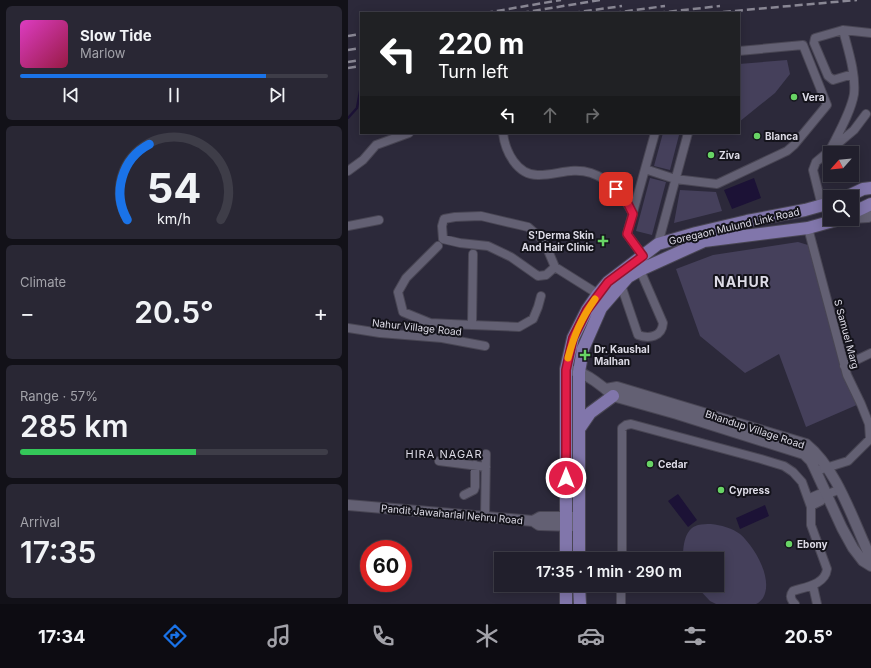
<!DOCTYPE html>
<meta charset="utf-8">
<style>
:root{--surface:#211f2c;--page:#292734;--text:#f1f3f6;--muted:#a2a2a9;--line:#3e3d48;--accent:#1a73e8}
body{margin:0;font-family:Inter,sans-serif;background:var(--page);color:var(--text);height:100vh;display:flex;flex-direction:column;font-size:15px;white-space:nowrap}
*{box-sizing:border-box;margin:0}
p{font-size:13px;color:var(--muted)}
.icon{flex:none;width:22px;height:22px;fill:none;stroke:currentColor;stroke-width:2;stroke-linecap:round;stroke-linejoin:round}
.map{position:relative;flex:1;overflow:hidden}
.sheet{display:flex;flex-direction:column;gap:6px;padding:6px;background:#121118;width:348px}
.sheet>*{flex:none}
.top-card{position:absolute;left:12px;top:12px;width:380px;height:122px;border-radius:0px;box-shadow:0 2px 10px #0003,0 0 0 1px var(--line);background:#202124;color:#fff;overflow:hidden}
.needle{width:26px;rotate:243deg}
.tools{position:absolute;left:475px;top:146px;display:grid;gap:8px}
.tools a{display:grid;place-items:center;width:36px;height:36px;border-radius:0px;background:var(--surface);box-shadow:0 2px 10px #0003,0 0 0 1px var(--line);font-size:20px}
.speed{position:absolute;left:12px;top:540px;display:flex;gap:8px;font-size:20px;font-weight:700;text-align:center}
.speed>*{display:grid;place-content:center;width:52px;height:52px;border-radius:50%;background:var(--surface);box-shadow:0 2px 10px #0003,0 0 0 1px var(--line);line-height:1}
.speed .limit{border:6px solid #d22;background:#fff;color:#111}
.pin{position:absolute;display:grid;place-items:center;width:34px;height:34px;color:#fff;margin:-17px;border-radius:8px;box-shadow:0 2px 6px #0006}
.me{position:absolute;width:44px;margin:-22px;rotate:0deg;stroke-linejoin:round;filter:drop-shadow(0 0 3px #0008)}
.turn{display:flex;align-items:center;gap:14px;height:84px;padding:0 12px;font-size:18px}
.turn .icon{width:52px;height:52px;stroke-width:2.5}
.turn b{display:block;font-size:28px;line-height:34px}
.lanes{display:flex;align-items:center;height:38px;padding:0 12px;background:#0003;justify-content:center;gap:20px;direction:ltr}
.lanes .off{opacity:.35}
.big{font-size:30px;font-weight:600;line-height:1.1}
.sheet .widget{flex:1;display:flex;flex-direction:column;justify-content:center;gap:6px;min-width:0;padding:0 14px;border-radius:6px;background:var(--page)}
.sheet .dial{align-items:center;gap:0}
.dial svg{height:104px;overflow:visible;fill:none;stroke:var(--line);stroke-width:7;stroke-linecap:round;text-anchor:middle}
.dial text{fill:var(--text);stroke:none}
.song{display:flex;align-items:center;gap:12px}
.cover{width:48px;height:48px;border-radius:6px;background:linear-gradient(135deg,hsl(310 70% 55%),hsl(340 70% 35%))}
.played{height:4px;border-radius:2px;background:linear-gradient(90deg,var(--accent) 80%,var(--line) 80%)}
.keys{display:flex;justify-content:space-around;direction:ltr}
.heat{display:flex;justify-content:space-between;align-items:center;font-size:22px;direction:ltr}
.charge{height:6px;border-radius:3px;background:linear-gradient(90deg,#34c759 57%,var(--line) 0)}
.trip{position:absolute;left:146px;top:552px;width:230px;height:40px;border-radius:0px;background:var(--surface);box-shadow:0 2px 10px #0003,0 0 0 1px var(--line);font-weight:600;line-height:40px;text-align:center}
.tab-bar{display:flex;height:64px;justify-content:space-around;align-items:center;background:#0d0c12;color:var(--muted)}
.tab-bar .icon{width:28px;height:28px}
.tab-bar .active{color:var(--accent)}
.tab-bar b{font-size:18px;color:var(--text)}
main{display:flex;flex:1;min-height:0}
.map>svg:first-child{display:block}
.green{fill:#45405b}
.water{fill:#1c1236}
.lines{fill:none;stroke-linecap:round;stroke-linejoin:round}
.stream{stroke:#1c1236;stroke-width:2.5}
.minor-casing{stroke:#494654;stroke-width:10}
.tertiary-casing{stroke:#494654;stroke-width:12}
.primary-casing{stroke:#494654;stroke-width:14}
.minor{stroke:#636073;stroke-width:8}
.tertiary{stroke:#636073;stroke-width:10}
.primary{stroke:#8176ab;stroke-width:12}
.rail{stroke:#898794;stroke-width:2.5;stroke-dasharray:8 4;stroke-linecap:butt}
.route-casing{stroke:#92132f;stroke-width:10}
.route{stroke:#e11d48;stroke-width:7}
.slow{stroke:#f59e0b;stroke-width:7}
.poi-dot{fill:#68d465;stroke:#14131b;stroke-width:1.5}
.labels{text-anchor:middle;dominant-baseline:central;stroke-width:4;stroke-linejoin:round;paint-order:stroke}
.poi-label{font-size:10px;font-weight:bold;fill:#dddbe6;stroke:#14131b;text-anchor:start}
.street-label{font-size:10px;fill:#dddbe6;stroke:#14131b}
.neighbourhood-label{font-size:11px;letter-spacing:1px;fill:#dddbe6;stroke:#14131b}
.district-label{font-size:14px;font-weight:bold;letter-spacing:1px;fill:#dddbe6;stroke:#14131b}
</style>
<main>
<section class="sheet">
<div class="widget">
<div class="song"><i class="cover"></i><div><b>Slow Tide</b><p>Marlow</p></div></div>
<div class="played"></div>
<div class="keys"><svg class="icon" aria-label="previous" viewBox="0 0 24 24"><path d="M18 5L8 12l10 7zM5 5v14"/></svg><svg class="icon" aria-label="pause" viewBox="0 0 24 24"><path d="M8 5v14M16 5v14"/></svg><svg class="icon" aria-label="next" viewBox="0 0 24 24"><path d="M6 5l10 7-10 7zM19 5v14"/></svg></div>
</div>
<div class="widget dial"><svg viewBox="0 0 100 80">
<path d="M14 69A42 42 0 1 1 86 69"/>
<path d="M14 69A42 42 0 0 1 31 11" stroke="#1a73e8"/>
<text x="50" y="56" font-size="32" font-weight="700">54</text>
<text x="50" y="72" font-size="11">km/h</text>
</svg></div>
<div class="widget"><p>Climate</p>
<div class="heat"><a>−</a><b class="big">20.5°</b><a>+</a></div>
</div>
<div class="widget"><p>Range · 57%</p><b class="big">285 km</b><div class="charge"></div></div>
<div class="widget"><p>Arrival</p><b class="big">17:35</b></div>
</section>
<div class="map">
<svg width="523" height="604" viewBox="0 0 523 604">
<rect width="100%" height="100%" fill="#2c293a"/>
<path class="green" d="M439 60 442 74 427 93 391 122V64Z
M315 133H322L331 135 322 170 306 166Z
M302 178 318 182 304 235 288 231Z
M332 190 368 192 374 211 326 223Z
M450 242 460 245 495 370 511 404 458 427 431 354 397 373 352 336 328 269 365 255Z
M363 524C373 525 384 528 392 534 406 546 426 579 415 598 413 600 411 603 408 604 403 604 375 604 368 604L362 601 347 585H369V559H335C335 547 336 529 350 525 354 524 359 524 363 524Z"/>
<path class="water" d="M406 178 413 198 384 209 376 190Z
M330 494 349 520 340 527 320 501Z
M417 505 421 516 392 529 388 518Z"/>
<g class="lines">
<path class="stream" d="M0 118 9 108 13 86"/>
<g class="minor-casing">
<path id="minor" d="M495 30 523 33
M155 133C157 151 169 176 191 175 209 175 224 167 243 173 264 180 275 195 285 214
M482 150C490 134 503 112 506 94 508 73 500 50 495 30L467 38 466 43 480 76 485 80 505 74
M297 169 327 179 369 184 439 151 446 145 479 105 455 45 391 51
M0 171 15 160 28 145 61 133
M474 206 465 170 468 162 506 130 518 114
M0 226 31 220
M460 228 499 375 513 404 521 424 522 439 500 461 468 471
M310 244 340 133
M295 256 279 234 307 133
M207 267 196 241 180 227 133 216 107 217 96 219 94 226 95 239 112 243 140 246 163 257 190 276 198 275 207 267 250 294
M273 285 290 335C301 339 314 337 315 323L292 270
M82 323 124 325 125 254
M124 325 171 327 185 319 190 307 193 296
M0 328 32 333 94 338 137 346
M81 337 82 323 55 312 50 292 58 278 90 246
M496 366 523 353
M91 461 138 467
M116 495 126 490 127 487V465
M464 497 471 494H479L491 490
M467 504 473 501 479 494
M137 517 138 454
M274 559V428L278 425 283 424 413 459 436 466 445 472 454 482 463 507V525L479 569C477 585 457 587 445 591 441 596 443 600 447 604
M465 586 469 604
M273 604V585"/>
</g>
<g class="tertiary-casing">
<path id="tertiary" d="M504 218 520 217 523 216
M226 371C238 373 256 387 265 396L329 414 456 454 463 461 466 467 494 528 505 548 515 561 523 566
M258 389 269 387 458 444C489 469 504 518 521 554L523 560
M0 505 185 521 192 517H225
M185 521 191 525 226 526"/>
</g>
<g class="primary-casing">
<path id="primary" d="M498 197 515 189 523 188
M504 213 523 204
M231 429 242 413 265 396
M218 559V369L225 338 239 310 250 294 260 282 310 244 348 233 399 221 457 210 482 203
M231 559V372L235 349 253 308 280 277 292 270 356 241 460 228 492 219
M218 585V604
M231 585 232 604"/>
</g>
<use href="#minor" class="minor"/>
<use href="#tertiary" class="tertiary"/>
<use href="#primary" class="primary"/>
<path class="rail" d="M137 13 213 0
M173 13 252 0
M224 13 274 6
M265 13 317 6
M309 13 372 6
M363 13 509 0
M0 36 13 34
M0 50 13 48
M0 62 13 60
M0 68 13 66"/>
</g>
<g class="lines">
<g class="route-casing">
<path id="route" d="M218 478V370L225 338 239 310 260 282 295 256 279 234 285 214 276 196 268 189"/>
</g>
<use href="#route" class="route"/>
<path class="slow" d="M220 358C226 335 233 319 247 299"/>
</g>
<g class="poi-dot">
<circle cx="446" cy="97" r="4"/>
<circle cx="409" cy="136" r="4"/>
<circle cx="363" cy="155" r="4"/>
<path d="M253 235h4v4h4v4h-4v4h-4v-4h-4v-4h4z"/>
<path d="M235 349h4v4h4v4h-4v4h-4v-4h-4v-4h4z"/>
<circle cx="302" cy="464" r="4"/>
<circle cx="373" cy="490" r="4"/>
<circle cx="441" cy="544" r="4"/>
</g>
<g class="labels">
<g class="poi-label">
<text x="454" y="97">Vera</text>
<text x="417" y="136">Blanca</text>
<text x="371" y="155">Ziva</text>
<text x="246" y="235" text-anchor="end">S'Derma Skin<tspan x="246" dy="12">And Hair Clinic</tspan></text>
<text x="246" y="349">Dr. Kaushal<tspan x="246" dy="12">Malhan</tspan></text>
<text x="310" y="464">Cedar</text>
<text x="381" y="490">Cypress</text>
<text x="449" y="544">Ebony</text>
</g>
<g class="street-label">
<text transform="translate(386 226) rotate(-13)">Goregaon Mulund Link Road</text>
<text transform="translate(69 327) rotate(6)">Nahur Village Road</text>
<text transform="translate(499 334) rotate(75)">S Samuel Marg</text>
<text transform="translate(407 429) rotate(18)">Bhandup Village Road</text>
<text transform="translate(104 514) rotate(5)">Pandit Jawaharlal Nehru Road</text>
</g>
<g class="neighbourhood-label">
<text x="96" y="454">HIRA NAGAR</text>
</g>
<g class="district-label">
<text x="394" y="281">NAHUR</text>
</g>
</g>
</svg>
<div class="tools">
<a><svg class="needle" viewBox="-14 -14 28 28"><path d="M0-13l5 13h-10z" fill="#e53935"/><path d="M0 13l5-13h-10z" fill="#a2a2a9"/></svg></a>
<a><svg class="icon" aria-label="search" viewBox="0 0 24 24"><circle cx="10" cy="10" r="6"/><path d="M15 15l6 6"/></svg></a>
</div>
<div class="speed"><div class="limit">60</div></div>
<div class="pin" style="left:268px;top:189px;background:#d93025"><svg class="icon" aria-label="arrive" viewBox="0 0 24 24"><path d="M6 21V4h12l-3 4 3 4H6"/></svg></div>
<svg class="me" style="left:218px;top:478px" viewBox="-20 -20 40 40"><circle r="17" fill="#e11d48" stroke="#fff" stroke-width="3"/><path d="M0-11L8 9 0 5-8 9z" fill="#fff"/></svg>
<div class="trip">17:35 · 1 min · 290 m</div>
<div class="top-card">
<div class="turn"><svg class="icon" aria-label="left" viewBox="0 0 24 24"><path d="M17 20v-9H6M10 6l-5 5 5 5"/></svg><div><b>220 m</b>Turn left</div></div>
<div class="lanes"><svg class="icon" aria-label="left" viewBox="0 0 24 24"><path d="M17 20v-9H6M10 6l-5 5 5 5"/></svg><svg class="icon off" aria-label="ahead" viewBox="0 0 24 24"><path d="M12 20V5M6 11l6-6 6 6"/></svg><svg class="icon off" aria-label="right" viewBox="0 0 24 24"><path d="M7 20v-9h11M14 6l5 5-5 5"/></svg></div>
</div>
</div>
</main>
<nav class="tab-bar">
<b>17:34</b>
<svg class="icon active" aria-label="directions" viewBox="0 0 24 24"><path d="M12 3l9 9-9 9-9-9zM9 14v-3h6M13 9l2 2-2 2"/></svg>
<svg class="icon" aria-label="music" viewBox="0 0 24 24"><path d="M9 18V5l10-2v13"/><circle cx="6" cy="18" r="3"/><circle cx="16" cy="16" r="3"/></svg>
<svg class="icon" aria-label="phone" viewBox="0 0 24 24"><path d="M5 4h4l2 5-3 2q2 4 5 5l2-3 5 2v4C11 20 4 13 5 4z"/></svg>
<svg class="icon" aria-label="climate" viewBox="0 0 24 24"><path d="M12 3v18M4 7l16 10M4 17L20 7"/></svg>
<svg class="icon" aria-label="car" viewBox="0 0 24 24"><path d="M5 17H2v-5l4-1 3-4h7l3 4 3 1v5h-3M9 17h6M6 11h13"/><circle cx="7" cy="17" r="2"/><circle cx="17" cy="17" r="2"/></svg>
<svg class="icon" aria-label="filters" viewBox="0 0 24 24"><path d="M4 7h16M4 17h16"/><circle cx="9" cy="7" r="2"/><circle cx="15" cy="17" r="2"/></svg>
<b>20.5°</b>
</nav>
